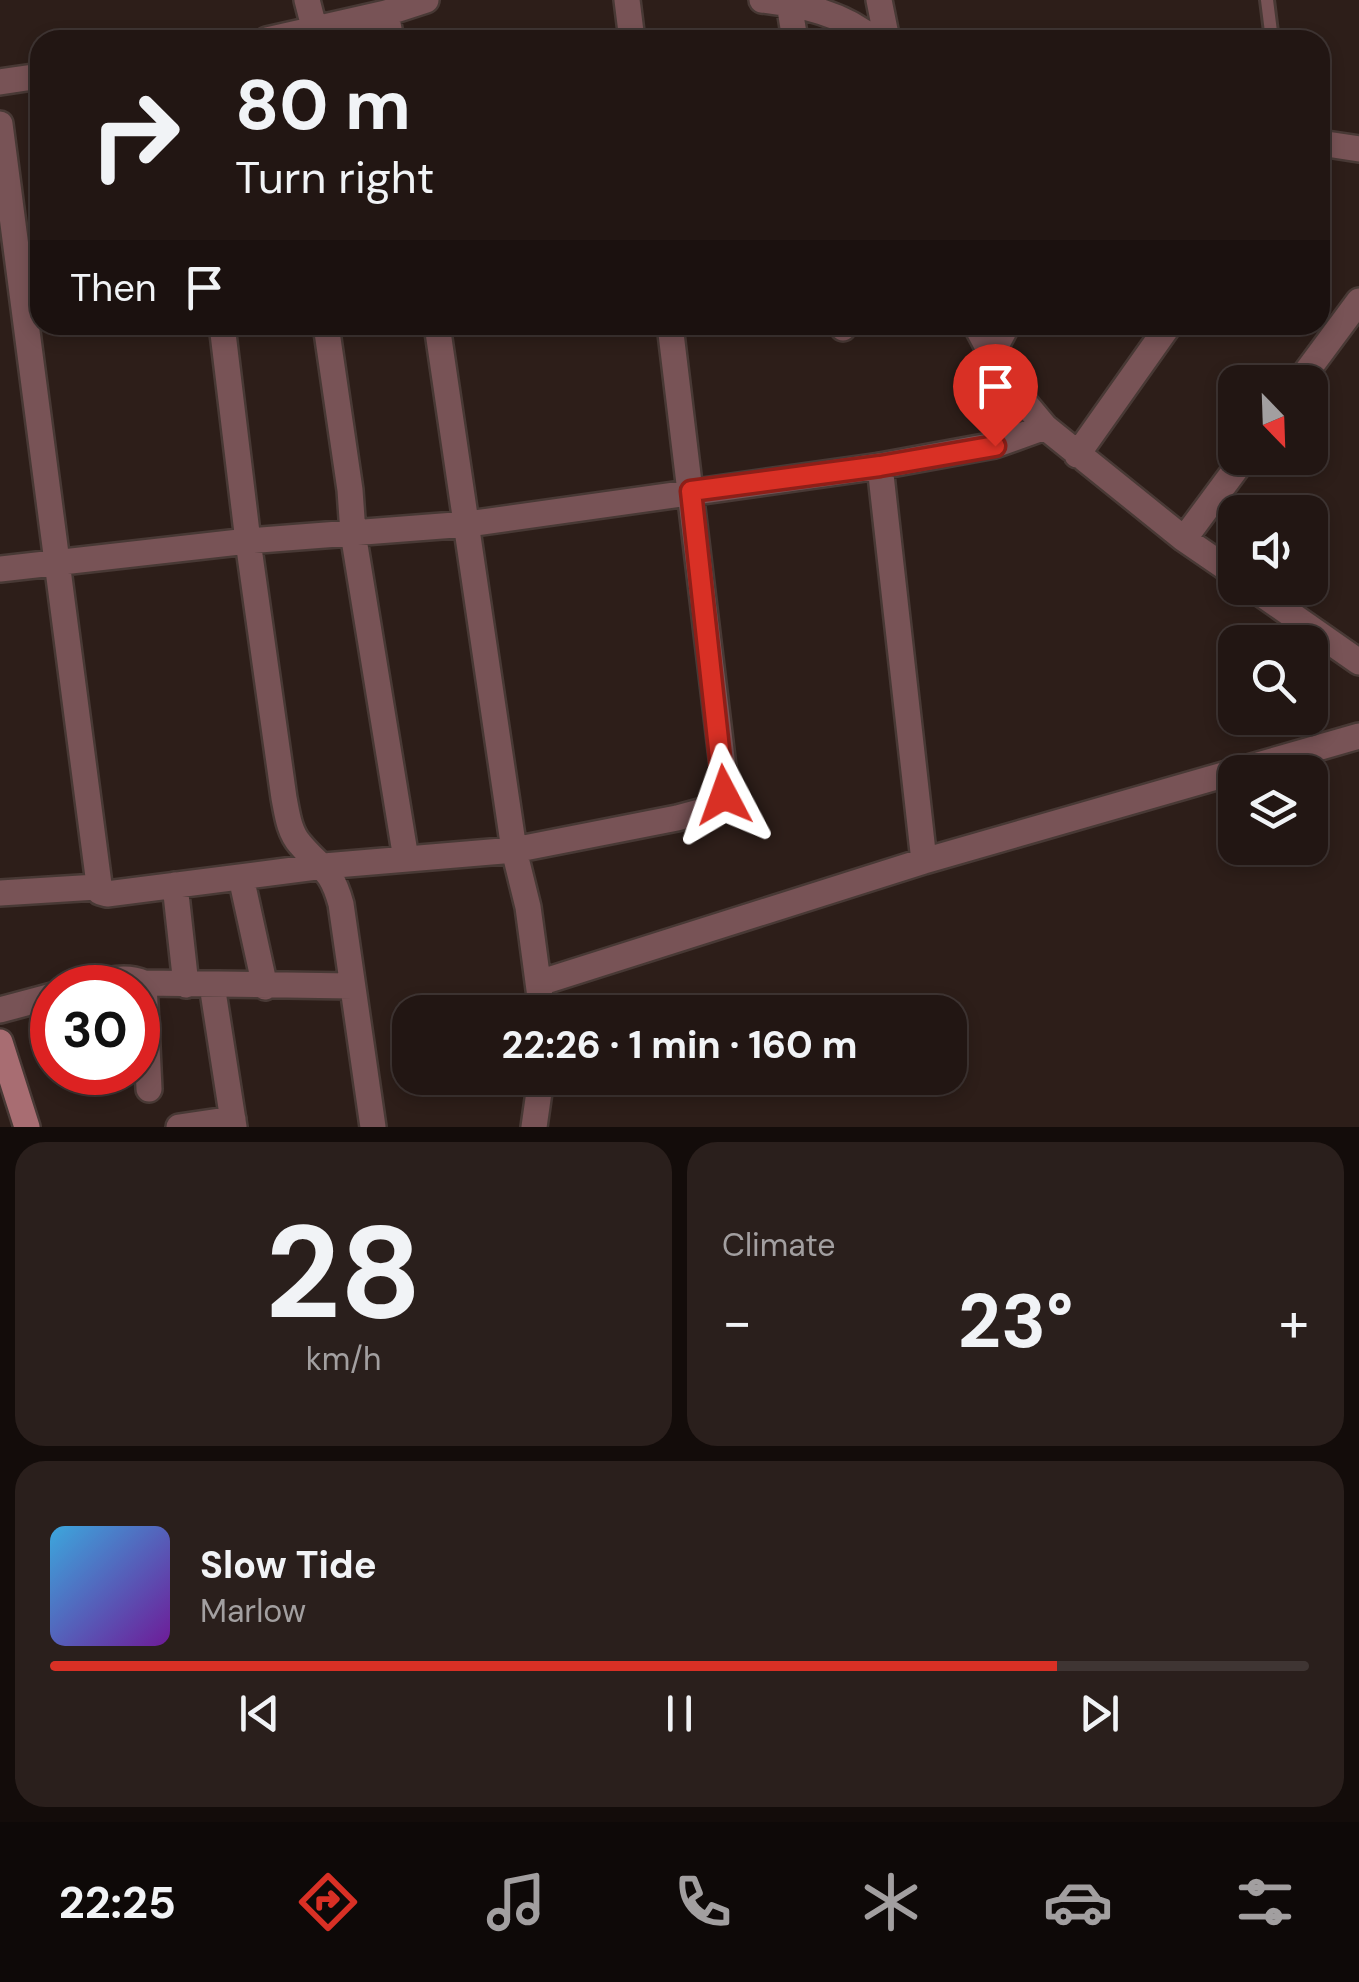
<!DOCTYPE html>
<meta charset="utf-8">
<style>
:root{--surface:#221613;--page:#2a1f1c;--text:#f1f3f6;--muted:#a29fa0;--line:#3f3533;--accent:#d93025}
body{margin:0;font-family:"DM Sans",sans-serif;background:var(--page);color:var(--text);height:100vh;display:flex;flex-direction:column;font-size:38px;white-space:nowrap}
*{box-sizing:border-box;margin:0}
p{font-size:32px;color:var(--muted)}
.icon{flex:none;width:55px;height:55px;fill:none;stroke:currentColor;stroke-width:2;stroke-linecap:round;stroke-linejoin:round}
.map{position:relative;height:1127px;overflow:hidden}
.side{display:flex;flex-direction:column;gap:15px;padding:15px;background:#130c0a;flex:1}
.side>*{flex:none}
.guide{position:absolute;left:30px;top:30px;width:1300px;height:305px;border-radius:30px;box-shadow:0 5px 15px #0003,0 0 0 2px var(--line);background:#221613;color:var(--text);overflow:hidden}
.needle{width:65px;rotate:157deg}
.fabs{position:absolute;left:1218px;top:365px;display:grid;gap:20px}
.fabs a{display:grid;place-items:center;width:110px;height:110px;border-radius:20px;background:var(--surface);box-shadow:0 5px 15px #0003,0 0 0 2px var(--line);font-size:50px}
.speed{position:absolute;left:30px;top:965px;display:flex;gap:20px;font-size:50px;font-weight:700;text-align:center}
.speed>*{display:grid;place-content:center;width:130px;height:130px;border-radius:50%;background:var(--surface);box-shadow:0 5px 15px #0003,0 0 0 2px var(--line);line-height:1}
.speed .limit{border:15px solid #d22;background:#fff;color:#111}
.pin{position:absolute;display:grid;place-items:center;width:85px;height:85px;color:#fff;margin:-102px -42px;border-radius:50% 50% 50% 0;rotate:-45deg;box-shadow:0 0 10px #0007}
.pin .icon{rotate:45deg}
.me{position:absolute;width:110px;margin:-55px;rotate:356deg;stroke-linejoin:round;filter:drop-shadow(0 0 8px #0008)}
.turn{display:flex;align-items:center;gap:35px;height:210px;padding:0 40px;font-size:45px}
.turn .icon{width:130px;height:130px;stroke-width:2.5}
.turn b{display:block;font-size:70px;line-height:85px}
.then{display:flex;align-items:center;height:95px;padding:0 40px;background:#0003;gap:20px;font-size:38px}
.big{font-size:75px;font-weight:700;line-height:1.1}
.side .widget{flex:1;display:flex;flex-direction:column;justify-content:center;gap:15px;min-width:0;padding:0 35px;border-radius:30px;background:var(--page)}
.side .dial{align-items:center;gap:0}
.dial b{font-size:130px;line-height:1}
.song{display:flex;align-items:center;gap:30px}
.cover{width:120px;height:120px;border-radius:15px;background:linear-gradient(135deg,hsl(200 70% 55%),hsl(280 70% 35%))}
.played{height:10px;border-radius:5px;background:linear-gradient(90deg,var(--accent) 80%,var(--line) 80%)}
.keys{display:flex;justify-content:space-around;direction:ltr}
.heat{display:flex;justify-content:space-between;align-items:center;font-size:55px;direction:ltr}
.side .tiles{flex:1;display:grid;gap:15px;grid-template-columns:1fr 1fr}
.widget:last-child{grid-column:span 2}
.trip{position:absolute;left:392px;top:995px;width:575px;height:100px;border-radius:30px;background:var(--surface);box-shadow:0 5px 15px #0003,0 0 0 2px var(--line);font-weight:700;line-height:100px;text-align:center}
.dock{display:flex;height:160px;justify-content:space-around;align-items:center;background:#0e0908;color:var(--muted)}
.dock .icon{width:70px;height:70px}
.dock .current{color:var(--accent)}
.dock b{font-size:45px;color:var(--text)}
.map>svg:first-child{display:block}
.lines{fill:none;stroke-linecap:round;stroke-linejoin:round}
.lane-casing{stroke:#483935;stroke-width:18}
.street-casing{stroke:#483935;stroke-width:30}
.secondary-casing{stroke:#483935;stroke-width:30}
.lane{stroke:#785356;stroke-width:12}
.street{stroke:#785356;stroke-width:25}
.secondary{stroke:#a86d72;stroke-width:25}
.route-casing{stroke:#8d1f18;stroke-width:25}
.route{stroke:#d93025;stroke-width:18}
</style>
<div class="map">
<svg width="1359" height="1127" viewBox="0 0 1359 1127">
<rect width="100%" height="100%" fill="#2d1e19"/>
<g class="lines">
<g class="lane-casing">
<path id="lane" d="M1267 0 1272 40"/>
</g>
<g class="street-casing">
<path id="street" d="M307 0 315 31
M627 0 632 40
M762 0C802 5 843 13 874 40
M879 0 887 40
M789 3 795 40
M386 13 391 40
M267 40 386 13 426 0
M0 82 40 76
M0 124 100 892 107 894 324 866 514 850 677 818 714 808 724 795V775L670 325
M1320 143 1359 149
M222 325 248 541 284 798C287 813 289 832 300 844 322 870 331 868 341 904L373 1127
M326 325 350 490 353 533 406 859
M437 325 514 850 528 907 542 1012
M843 325V328
M976 325 1004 378 1045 427 1184 539 1235 574
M991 355 1007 325
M1299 382 1359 301
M1077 455 1169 325
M880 466 924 861
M1184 539 1244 458
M0 569 248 541 468 524 880 466 995 445 1045 427
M1253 588 1359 662
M241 877 265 987
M175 885 186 985
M0 893 97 887
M144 983 352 986
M539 983 924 861 1359 736
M212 985 234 1127
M82 988C103 982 123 974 144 983L149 1089
M0 1010 52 996
M179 1127 233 1119
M534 1127 541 1078"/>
</g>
<g class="secondary-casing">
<path id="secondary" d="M0 1042 27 1127"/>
</g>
<use href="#lane" class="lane"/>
<use href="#street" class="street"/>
<use href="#secondary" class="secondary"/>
</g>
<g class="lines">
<g class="route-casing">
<path id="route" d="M724 795 691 491 880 466 995 446"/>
</g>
<use href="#route" class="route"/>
</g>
</svg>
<div class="fabs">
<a><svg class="needle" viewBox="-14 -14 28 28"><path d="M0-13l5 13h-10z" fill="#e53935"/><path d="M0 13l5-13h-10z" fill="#a29fa0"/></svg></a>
<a><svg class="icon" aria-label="sound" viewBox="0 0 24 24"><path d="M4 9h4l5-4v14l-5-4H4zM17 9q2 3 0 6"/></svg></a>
<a><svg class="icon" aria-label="search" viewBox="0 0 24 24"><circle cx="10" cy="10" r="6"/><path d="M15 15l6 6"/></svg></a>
<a><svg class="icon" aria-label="layers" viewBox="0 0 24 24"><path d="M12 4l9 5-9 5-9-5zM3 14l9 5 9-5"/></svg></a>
</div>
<div class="speed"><div class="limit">30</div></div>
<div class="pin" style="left:995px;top:446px;background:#d93025"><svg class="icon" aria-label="arrive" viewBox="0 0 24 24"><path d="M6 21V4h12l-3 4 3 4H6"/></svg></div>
<svg class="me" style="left:724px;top:795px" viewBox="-20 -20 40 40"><path d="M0-17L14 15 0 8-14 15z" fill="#d93025" stroke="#fff" stroke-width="4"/></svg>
<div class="trip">22:26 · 1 min · 160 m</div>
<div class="guide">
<div class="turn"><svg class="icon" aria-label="right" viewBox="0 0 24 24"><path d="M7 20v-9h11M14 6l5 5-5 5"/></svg><div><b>80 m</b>Turn right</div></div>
<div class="then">Then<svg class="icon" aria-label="arrive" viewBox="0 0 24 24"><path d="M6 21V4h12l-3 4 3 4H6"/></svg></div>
</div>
</div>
<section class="side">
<div class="tiles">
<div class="widget dial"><b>28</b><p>km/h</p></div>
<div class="widget"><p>Climate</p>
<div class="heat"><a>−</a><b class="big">23°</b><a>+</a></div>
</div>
<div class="widget">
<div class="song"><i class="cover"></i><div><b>Slow Tide</b><p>Marlow</p></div></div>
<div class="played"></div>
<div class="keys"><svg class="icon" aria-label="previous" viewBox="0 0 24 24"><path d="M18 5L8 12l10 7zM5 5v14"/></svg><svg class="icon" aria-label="pause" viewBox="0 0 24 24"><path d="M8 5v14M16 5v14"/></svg><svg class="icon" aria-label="next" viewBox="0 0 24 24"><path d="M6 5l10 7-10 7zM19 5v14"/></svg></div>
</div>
</div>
</section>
<nav class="dock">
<b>22:25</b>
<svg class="icon current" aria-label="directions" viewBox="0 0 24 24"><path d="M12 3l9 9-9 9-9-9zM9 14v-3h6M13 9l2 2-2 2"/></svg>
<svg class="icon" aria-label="music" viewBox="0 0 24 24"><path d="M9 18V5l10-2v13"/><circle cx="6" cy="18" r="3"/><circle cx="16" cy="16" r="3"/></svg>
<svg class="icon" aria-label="phone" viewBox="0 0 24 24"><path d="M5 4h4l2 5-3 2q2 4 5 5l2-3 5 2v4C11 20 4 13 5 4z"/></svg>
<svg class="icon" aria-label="climate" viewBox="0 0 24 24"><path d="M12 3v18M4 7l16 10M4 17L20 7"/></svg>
<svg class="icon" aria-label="car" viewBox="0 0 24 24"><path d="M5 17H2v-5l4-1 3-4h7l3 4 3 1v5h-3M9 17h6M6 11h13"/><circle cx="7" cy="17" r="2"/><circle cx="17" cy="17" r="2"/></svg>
<svg class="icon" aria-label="filters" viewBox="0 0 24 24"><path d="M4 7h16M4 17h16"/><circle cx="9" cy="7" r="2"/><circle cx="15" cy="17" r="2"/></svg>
</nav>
